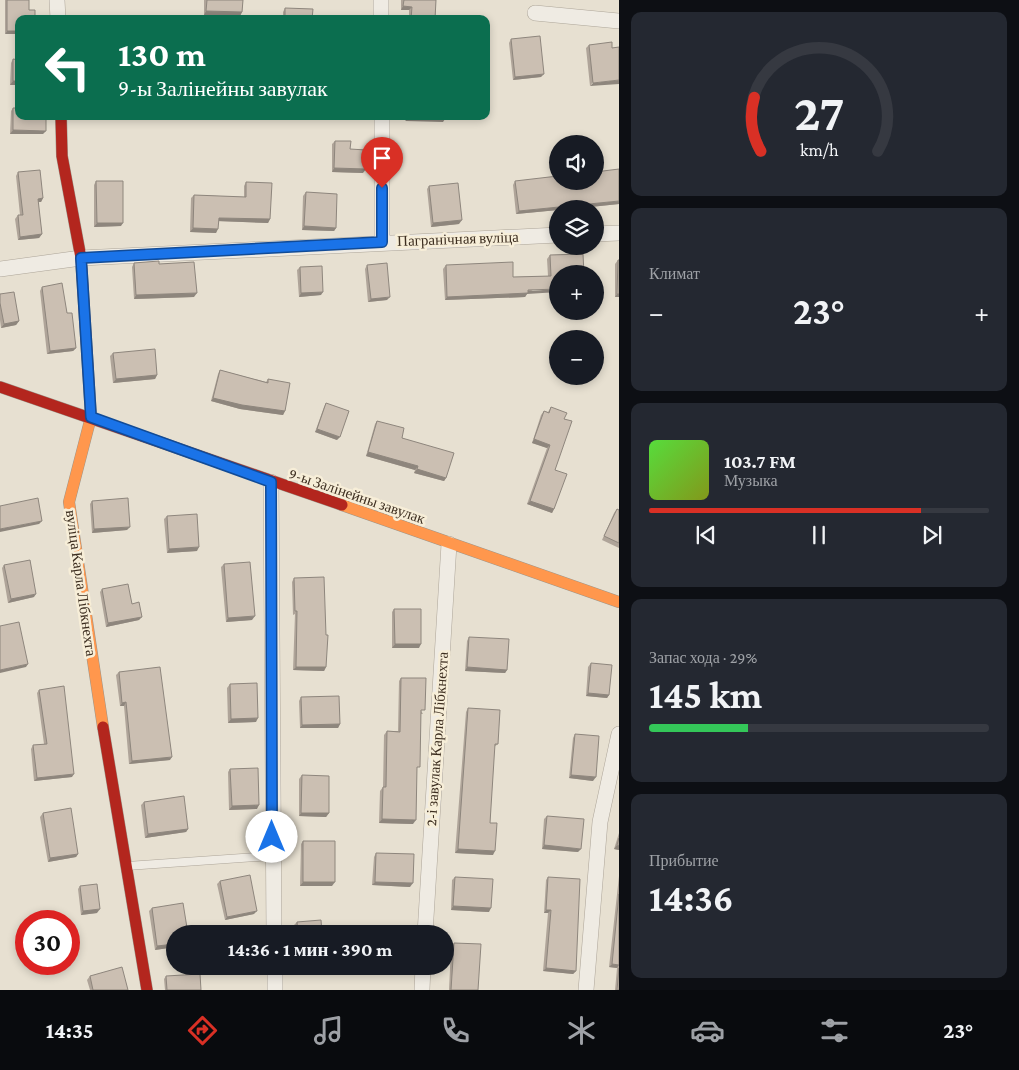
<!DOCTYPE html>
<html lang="ru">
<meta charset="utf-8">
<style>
:root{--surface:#171b24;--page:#242831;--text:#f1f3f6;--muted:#9ea1a6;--line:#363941;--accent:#d93025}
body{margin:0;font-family:"Crimson Pro",serif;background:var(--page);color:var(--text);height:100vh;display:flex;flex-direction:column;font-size:19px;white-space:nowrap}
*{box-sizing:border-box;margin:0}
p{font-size:16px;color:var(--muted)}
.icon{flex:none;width:28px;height:28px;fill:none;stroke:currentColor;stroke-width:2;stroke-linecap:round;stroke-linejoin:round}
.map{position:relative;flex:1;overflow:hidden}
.sheet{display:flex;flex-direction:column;gap:12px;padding:12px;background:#0d0f14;width:400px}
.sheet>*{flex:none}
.guide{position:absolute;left:15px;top:15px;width:475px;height:105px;border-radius:10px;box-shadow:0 2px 8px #0003;background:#0b6e4f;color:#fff;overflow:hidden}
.fabs{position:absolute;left:549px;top:135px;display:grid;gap:10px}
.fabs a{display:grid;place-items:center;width:55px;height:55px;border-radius:50%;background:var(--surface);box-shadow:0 2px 8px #0003;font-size:25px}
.speed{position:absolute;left:15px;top:910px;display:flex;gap:10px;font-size:25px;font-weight:700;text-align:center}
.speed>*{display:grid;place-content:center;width:65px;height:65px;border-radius:50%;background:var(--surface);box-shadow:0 2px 8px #0003;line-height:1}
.speed .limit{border:8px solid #d22;background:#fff;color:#111}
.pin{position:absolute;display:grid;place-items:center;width:42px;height:42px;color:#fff;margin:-51px -21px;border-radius:50% 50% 50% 0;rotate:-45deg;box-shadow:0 0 5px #0007}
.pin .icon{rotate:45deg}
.me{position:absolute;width:55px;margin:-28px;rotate:0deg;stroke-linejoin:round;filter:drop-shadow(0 0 4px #0008)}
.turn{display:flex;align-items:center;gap:18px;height:105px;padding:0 20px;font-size:22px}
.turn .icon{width:65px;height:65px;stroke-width:2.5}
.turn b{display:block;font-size:35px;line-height:42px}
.big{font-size:38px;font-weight:700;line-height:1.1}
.sheet .card{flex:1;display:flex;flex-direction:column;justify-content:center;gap:8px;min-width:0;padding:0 18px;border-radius:10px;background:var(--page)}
.sheet .dial{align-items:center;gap:0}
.dial svg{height:130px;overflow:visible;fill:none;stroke:var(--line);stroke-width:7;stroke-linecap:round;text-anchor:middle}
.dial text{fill:var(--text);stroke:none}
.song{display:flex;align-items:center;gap:15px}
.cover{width:60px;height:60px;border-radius:8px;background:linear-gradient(135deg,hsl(110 70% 55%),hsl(70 70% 35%))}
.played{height:5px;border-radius:2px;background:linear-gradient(90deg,var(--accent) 80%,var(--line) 80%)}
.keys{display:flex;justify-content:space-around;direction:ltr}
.heat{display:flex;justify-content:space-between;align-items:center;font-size:28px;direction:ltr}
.charge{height:8px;border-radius:4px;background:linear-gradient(90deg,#34c759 29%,var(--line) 0)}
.trip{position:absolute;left:166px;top:925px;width:288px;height:50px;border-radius:25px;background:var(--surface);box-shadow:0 2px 8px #0003;font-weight:700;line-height:50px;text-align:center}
.tab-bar{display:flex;height:80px;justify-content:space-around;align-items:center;background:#090b0e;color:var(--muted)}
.tab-bar .icon{width:35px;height:35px}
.tab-bar .on{color:var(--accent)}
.tab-bar b{font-size:22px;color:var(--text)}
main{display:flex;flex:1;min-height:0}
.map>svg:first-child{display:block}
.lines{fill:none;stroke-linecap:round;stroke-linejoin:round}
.lane-casing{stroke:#ada599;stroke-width:9}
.street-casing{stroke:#ada599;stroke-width:16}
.slow-casing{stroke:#9c958a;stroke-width:12}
.jam-casing{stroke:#9c958a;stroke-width:12}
.lane{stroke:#efebe3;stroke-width:8}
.street{stroke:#efebe3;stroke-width:15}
.slow{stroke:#ff974d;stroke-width:11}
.jam{stroke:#b3261e;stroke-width:11}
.wall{fill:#afa499}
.shaded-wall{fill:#8e867d}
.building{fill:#cbbfb2;stroke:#8e867d}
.route-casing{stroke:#114b97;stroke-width:12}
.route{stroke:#1a73e8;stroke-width:9}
.labels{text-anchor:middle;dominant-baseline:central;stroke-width:5;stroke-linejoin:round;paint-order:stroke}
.street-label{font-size:15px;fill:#3d2e20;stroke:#f7eed8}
</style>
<main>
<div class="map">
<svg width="619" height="990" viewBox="0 0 619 990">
<rect width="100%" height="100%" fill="#e7e0d1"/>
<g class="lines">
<g class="lane-casing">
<path id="lane" d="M127 866 272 856"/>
</g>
<g class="street-casing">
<path id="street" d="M57 0 58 19
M381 0V19
M535 13 619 21
M382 116V242
M595 234 619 233
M0 269 81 258 558 235
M271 482 274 934
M425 934 449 544
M275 966V990
M422 990 423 966
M586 990 600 822 619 734"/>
</g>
<g class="slow-casing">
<path id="slow" d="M89 385 91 417 69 502 103 727
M342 505 619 602"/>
</g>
<g class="jam-casing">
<path id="jam" d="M61 116 62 156 81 258 89 385
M0 387 342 505
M103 727 147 990"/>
</g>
<use href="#lane" class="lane"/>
<use href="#street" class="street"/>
<use href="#slow" class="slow"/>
<use href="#jam" class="jam"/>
</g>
<path class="wall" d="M5 0H29V10L5 34Z
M204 0H243L242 12 240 16 204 15Z
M401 0H436L435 19H409V10H401Z
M285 8 312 19H283V12Z
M511 39 541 77 513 80 509 43Z
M589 45 612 48 619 47 590 86 586 48Z
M13 59 19 60V85H10L11 63Z
M13 108 43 134H10L11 111Z
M335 141 350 149 363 173 332 172V144Z
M18 172 43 198 41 202H38L42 234 39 238 18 240 15 219 18 215H20L16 176Z
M96 181 121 226 94 227V185Z
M515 181 619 204 571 209H558V210L516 214 513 185Z
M246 182 270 219 268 223 219 221 216 233 190 232 191 198 194 195 244 197V186Z
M429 186 459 224 431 227 427 189Z
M306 192 336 228 334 231 302 230 303 196Z
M583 254 527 294 525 297 445 300 443 269 446 265 513 277 548 276 547 259 550 255Z
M618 260H619V297H615V264Z
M134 263 159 264 194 297 134 299 132 267Z
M367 265 387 300 368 302 365 269Z
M300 267 321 295 299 297 297 270Z
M42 287 67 313 76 348 73 351 47 354 40 291Z
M0 294 19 321 16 325 1 328 0 320Z
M113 353 157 375 155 379 113 383 110 356Z
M220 370 266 382 268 379 285 411 283 415 240 409 211 401 218 374Z
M326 403 337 440 315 432 324 407Z
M551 407 564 419 555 470 554 509 552 513 527 504 547 448 532 443 541 415 544 411 548 412Z
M377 421 402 438 446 478 444 481 414 473 415 470 366 456 375 424Z
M92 501 127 530 92 533 90 504Z
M617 509 619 510V548L602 540 614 513Z
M167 516 197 551 167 553 164 519Z
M224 564 252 620 226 622 221 567Z
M4 565 34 597 8 603 2 568Z
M294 578 326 667 324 671 293 670 295 614 293 615 292 582Z
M102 589 132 604 139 620 106 627 100 592Z
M394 609 419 648H392V612Z
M469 637 507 670 505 673 465 671 467 641Z
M591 663 609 695 607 698 586 696 588 667Z
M119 672 170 760 129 764 124 706H120L116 675Z
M401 678 423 714H421L413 824 379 823 380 791 383 787 384 735 387 731H398L399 681Z
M230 684 256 722 228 723 227 688Z
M39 690 72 777 34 781 31 749 33 745 44 744 37 693Z
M301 697 340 724 338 728H300L299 701Z
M468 708 498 744 494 747 490 823 493 855 455 853 466 712Z
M575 734 593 781 569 778 573 738Z
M230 769 257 809 229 810 228 772Z
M302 775 329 813 326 817 299 816V779Z
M144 802 188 829 186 832 145 838 141 805Z
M43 813 78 854 76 857 48 862 40 817Z
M547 816 578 852 542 849 544 819Z
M619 833V850L614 849Z
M303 841 332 886H300L301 844Z
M376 853 410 887 372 885 374 857Z
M619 876V990H615L617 968 609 967Z
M455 877 489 912 451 910 452 880Z
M548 877 576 971 573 974 543 971 548 913H544L546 880Z
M220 881 254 914 225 920 217 884Z
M80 886 97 913 81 915 78 889Z
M152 908 175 934V947L155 950 149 911Z
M297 922 322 934H295L294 925Z
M454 943 478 990H449L451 947Z
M90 976 128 990H90L87 980Z
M166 976 201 990H165L164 979Z"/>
<path class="shaded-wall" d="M403 6 412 7 409 10H401Z
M206 11 242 12 240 16 204 15Z
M7 31H19V34H5Z
M544 74 541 77 513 80 515 77Z
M619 80V84L590 86 593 83Z
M13 81H19V85H10Z
M89 116H135L133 120 87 118Z
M408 118 445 119 443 122 405 121Z
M13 130 46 131 43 134H10Z
M334 168 366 169 363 173 332 172Z
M43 198 41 202H35L38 199Z
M619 201V204L571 209H558V210L516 214 519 211Z
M219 218 270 219 268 223 216 221Z
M462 220 459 224 431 227 433 223Z
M97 223H123L121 226 94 227Z
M304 226 336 228 334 231 302 230Z
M193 228 218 229 216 233 190 232Z
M42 234 39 238 18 240 20 237Z
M558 289V292L527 294 525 297 445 300 447 297Z
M323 292 321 295 299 297 301 293Z
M197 293 194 297 134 299 136 295Z
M617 294H619V297H615Z
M390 297 387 300 368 302 371 299Z
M19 321 16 325 1 328 4 324Z
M76 348 73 351 47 354 50 351Z
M157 375 155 379 113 383 116 379Z
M213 398 285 411 283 415 240 409 211 401Z
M317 429 340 437 337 440 315 432Z
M534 439 550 445 547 448 532 443Z
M368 452 418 466 415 470 366 456Z
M417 469 446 478 444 481 414 473Z
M530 501 554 509 552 513 527 504Z
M42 521 39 524 0 532V529Z
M130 527 127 530 92 533 94 529Z
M199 547 197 551 167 553 169 549Z
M36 594 34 597 8 603 11 599Z
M255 616 252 620 226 622 228 618Z
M142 617 139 620 106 627 108 623Z
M395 644H421L419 648H392Z
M28 664 26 667 0 673V670Z
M296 667H326L324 671 293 670Z
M467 667 507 670 505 673 465 671Z
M588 693 609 695 607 698 586 696Z
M126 702 124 706H120L122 703Z
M258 718 256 722 228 723 231 719Z
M340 724 338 728H300L302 725Z
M172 757 170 760 129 764 132 761Z
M74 774 72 777 34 781 37 778Z
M571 775 596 777 593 781 569 778Z
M259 805 257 809 229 810 232 806Z
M301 813H329L326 817 299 816Z
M382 819 416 820 413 824 379 823Z
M188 829 186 832 145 838 148 834Z
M544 845 581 849 578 852 542 849Z
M617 845 619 846V850L614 849Z
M458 849 495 851 493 855 455 853Z
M78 854 76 857 48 862 50 858Z
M303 882H335L332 886H300Z
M375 882 413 883 410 887 372 885Z
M453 906 491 908 489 912 451 910Z
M100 909 97 913 81 915 83 911Z
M546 910H551L548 913H544Z
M257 911 254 914 225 920 227 917Z
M175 944V947L155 950 157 946Z
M612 964 619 965 617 968 609 967Z
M546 968 576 971 573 974 543 971Z"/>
<path class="building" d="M7 0H29V10H35V19H19V31H7Z
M207 0H243L242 12 206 11Z
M404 0H436L435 19H411L412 7 403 6Z
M285 8 313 9 312 19H285Z
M540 36 544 74 515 77 511 39Z
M612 42V48L619 47V80L593 83 589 45Z
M13 59 19 60V81H13Z
M13 108H19V116H46V131L13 130Z
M408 116H445V119L408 118Z
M335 141H351L350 149 366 150V169L334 168Z
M619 169V201L519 211 515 181 558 176V181H595V172Z
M40 170 43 198 38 199 42 234 20 237 18 215H23L18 172Z
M96 181H123V223H97Z
M246 182 272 183 270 219 219 218 218 229 193 228 194 195 246 197Z
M458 183 462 220 433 223 429 186Z
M306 192 337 194 336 228 304 226Z
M583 254 584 274H558V289L528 290V293L447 297 446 265 513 262V277L551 276 550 255Z
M618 260H619V294H617Z
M159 261V264L194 262 197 293 136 295 134 263Z
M387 263 390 297 371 299 367 265Z
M322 266 323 292 301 293 300 267Z
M62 283 67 313H72L76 348 50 351 42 287Z
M14 292 19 321 4 324 0 303V294Z
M155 349 157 375 116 379 113 353Z
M220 370 268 383V379L290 383 285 411 242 405 213 398Z
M326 403 349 411 340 437 317 429Z
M551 407 567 413 564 419 572 421 555 470 567 474 554 509 530 501 550 445 534 439 544 411 549 413Z
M377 421 404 428 402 438 454 453 446 478 417 469 418 466 368 452Z
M38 498 42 521 0 529V506Z
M128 498 130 527 94 529 92 501Z
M617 509 619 510V543L604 536Z
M197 514 199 547 169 549 167 516Z
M30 560 36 594 11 599 4 565Z
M250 562 255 616 228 618 224 564Z
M324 577 326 635H328L326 667H296L297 611H295L294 578Z
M128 584 132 604 139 602 142 617 108 623 102 589Z
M394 609H421V644H395Z
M19 622 28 664 0 670V626Z
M469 637 509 639 507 670 467 667Z
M591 663 612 665 609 695 588 693Z
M160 667 172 757 132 761 126 702 122 703 119 672Z
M401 678H426L425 710H421L420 767H417L416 820 382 819 383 787H386L387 731 400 732Z
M257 683 258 718 231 719 230 684Z
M64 686 74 774 37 778 33 745 47 744 39 690Z
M339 696 340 724 302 725 301 697Z
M468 708 500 710 498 744H495L490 823H497L495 851 458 849Z
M575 734 599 736 596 777 571 775Z
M258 768 259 805 232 806 230 769Z
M302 775 329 776V813H301Z
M184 796 188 829 148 834 144 802Z
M71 808 78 854 50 858 43 813Z
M547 816 584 819 581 849 544 845Z
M619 838V846L617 845Z
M303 841H335V882H303Z
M376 853 414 854 413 883 375 882Z
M250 875 257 911 227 917 220 881Z
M455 877 493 879 491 908 453 906Z
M548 877 580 879 576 971 546 968 551 910H546Z
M97 884 100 909 83 911 80 886Z
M619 894V965L612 964Z
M183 903 188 934H175V944L157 946 152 908Z
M321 920 322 934H298L297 922Z
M366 929 408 932V934H366Z
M454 943 481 944 478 990H451Z
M122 967 128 990H93L90 976Z
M619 968V990H617Z
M200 974 201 990H167L166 976Z"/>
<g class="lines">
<g class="route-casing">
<path id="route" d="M272 837 271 482 91 417 81 258 382 242V188"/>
</g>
<use href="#route" class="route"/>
</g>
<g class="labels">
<g class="street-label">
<text transform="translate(458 239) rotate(-2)">Пагранічная вуліца</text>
<text transform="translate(357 496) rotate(19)">9-ы Залінейны завулак</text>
<text transform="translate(81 583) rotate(82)">вуліца Карла Лібкнехта</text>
<text transform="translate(437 739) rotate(-86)">2-і завулак Карла Лібкнехта</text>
</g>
</g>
</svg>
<div class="fabs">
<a><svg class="icon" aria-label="sound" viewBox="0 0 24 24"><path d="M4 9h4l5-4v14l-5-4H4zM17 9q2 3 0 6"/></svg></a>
<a><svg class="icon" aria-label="layers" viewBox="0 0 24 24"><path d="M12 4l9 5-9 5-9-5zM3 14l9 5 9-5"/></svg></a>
<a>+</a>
<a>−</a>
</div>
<div class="speed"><div class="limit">30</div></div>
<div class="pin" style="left:382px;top:188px;background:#d93025"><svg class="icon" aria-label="arrive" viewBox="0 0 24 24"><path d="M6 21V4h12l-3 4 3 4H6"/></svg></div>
<svg class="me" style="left:272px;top:837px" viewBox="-20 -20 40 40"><circle r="19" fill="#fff"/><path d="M0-13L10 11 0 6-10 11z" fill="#1a73e8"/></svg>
<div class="trip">14:36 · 1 мин · 390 m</div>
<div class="guide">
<div class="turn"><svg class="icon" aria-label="left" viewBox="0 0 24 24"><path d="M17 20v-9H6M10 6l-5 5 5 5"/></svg><div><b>130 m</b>9-ы Залінейны завулак</div></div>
</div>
</div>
<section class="sheet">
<div class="card dial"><svg viewBox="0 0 100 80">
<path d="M14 69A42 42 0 1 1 86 69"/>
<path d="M14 69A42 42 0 0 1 10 36" stroke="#d93025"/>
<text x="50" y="56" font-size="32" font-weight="700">27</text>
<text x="50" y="72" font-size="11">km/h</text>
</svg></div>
<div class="card"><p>Климат</p>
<div class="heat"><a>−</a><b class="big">23°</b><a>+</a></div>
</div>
<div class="card">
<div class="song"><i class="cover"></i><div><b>103.7 FM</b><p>Музыка</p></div></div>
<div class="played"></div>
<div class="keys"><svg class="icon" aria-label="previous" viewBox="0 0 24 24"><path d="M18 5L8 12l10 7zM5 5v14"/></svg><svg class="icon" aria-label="pause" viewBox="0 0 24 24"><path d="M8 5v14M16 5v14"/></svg><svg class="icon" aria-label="next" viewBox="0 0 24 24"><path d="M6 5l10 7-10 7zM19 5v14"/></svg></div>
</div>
<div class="card"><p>Запас хода · 29%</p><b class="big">145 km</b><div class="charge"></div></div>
<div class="card"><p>Прибытие</p><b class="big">14:36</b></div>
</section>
</main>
<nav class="tab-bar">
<b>14:35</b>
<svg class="icon on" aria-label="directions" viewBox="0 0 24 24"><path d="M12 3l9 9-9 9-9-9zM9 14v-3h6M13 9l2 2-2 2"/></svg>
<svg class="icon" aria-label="music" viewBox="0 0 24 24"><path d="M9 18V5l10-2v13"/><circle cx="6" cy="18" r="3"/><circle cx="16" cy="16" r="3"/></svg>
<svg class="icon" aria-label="phone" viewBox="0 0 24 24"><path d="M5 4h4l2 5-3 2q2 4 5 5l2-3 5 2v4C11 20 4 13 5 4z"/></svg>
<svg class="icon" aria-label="climate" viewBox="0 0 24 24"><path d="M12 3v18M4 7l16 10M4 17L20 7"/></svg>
<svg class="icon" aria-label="car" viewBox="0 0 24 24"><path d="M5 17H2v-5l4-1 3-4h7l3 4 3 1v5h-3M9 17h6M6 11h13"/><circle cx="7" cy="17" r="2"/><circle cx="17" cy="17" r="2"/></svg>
<svg class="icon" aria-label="filters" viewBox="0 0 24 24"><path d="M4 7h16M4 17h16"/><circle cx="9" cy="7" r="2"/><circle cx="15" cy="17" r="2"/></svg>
<b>23°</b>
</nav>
